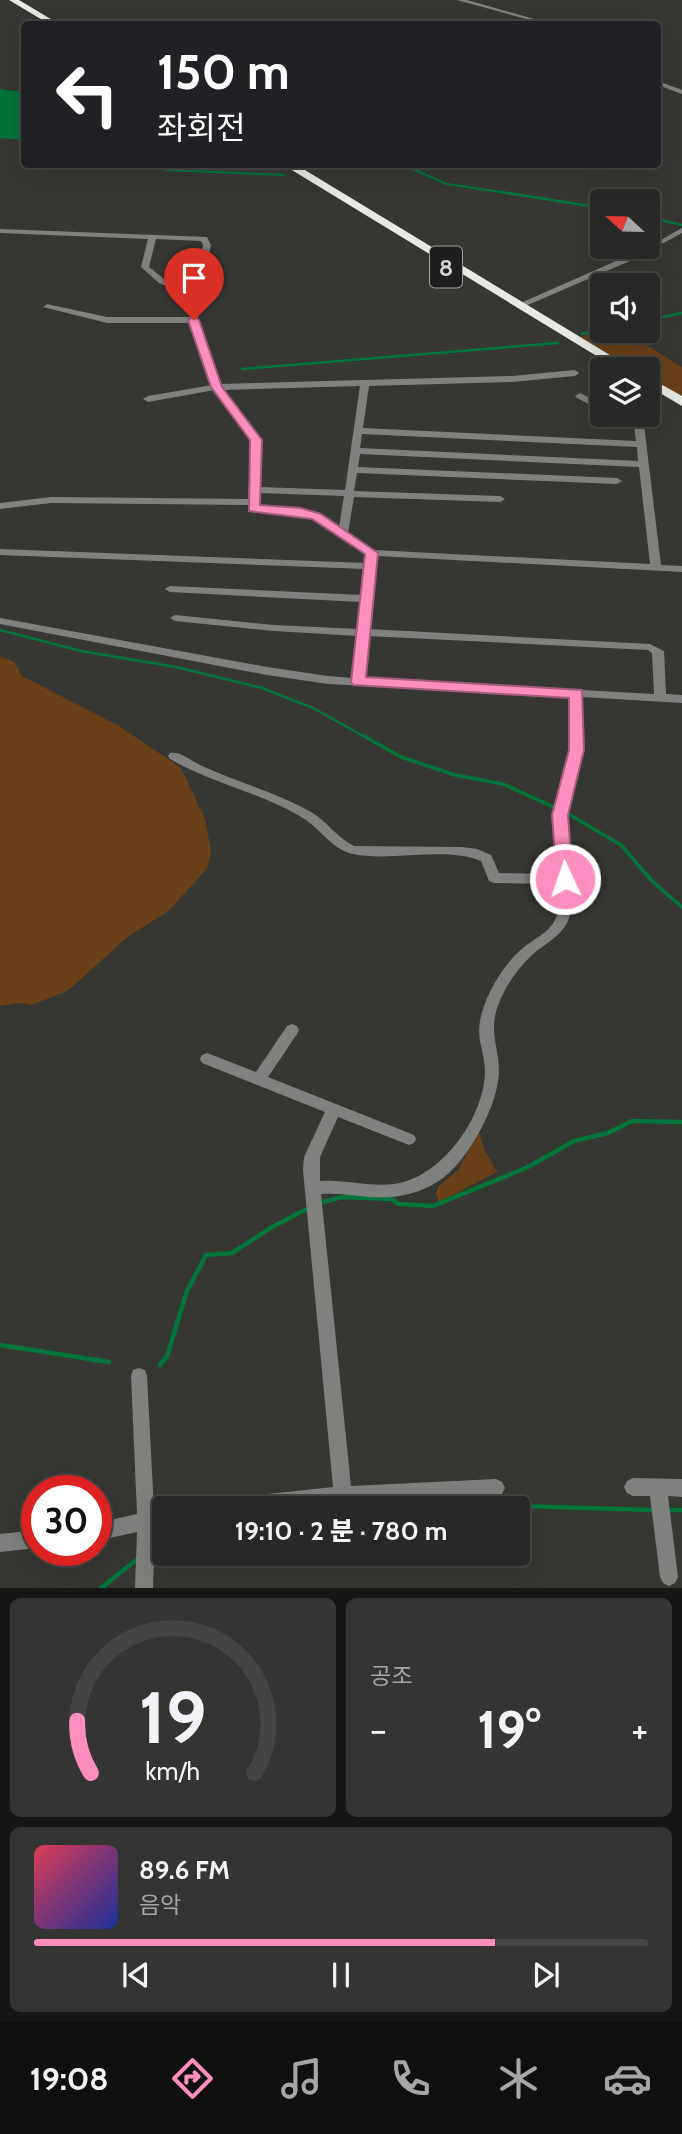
<!DOCTYPE html>
<html lang="ko">
<meta charset="utf-8">
<style>
:root{--surface:#282826;--page:#343432;--text:#f1f3f6;--muted:#a5a6a7;--line:#444443;--accent:#fd8ebf}
body{margin:0;font-family:Cabin,"Noto Sans KR",sans-serif;background:var(--page);color:var(--text);height:100vh;display:flex;flex-direction:column;font-size:26px;white-space:nowrap}
*{box-sizing:border-box;margin:0}
p{font-size:23px;color:var(--muted)}
.icon{flex:none;width:38px;height:38px;fill:none;stroke:currentColor;stroke-width:2;stroke-linecap:round;stroke-linejoin:round}
.map{position:relative;height:1588px;overflow:hidden}
.panel{display:flex;flex-direction:column;gap:10px;padding:10px;background:#161615;flex:1}
.panel>*{flex:none}
.banner{position:absolute;left:21px;top:21px;width:640px;height:147px;border-radius:7px;box-shadow:0 7px 28px #0002,0 0 0 2px var(--line);background:#202124;color:#fff;overflow:hidden}
.needle{width:46px;rotate:292deg}
.fabs{position:absolute;left:590px;top:189px;display:grid;gap:14px}
.fabs a{display:grid;place-items:center;width:70px;height:70px;border-radius:7px;background:var(--surface);box-shadow:0 7px 28px #0002,0 0 0 2px var(--line);font-size:35px}
.speed{position:absolute;left:21px;top:1475px;display:flex;gap:14px;font-size:35px;font-weight:700;text-align:center}
.speed>*{display:grid;place-content:center;width:91px;height:91px;border-radius:50%;background:var(--surface);box-shadow:0 7px 28px #0002,0 0 0 2px var(--line);line-height:1}
.speed .limit{border:10px solid #d22;background:#fff;color:#111}
.pin{position:absolute;display:grid;place-items:center;width:60px;height:60px;color:#fff;margin:-72px -30px;border-radius:50% 50% 50% 0;rotate:-45deg;box-shadow:0 0 7px #0007}
.pin .icon{rotate:45deg}
.me{position:absolute;width:77px;margin:-38px;rotate:357deg;stroke-linejoin:round;filter:drop-shadow(0 0 5px #0008)}
.turn{display:flex;align-items:center;gap:24px;height:147px;padding:0 21px;font-size:32px}
.turn .icon{width:91px;height:91px;stroke-width:2.5}
.turn b{display:block;font-size:49px;line-height:60px}
.big{font-size:52px;font-weight:800;line-height:1.1}
.panel .widget{flex:1;display:flex;flex-direction:column;justify-content:center;gap:10px;min-width:0;padding:0 24px;border-radius:10px;background:var(--page)}
.panel .dial{align-items:center;gap:0}
.dial svg{height:182px;overflow:visible;fill:none;stroke:var(--line);stroke-width:7;stroke-linecap:round;text-anchor:middle}
.dial text{fill:var(--text);stroke:none}
.song{display:flex;align-items:center;gap:21px}
.cover{width:84px;height:84px;border-radius:10px;background:linear-gradient(135deg,hsl(350 70% 55%),hsl(230 70% 35%))}
.played{height:7px;border-radius:4px;background:linear-gradient(90deg,var(--accent) 75%,var(--line) 75%)}
.keys{display:flex;justify-content:space-around;direction:ltr}
.heat{display:flex;justify-content:space-between;align-items:center;font-size:38px;direction:ltr}
.panel .tiles{flex:1;display:grid;gap:10px;grid-template-columns:1fr 1fr}
.widget:last-child{grid-column:span 2}
.trip{position:absolute;left:152px;top:1496px;width:378px;height:70px;border-radius:7px;background:var(--surface);box-shadow:0 7px 28px #0002,0 0 0 2px var(--line);font-weight:800;line-height:70px;text-align:center}
.menu{display:flex;height:112px;justify-content:space-around;align-items:center;background:#10100f;color:var(--muted)}
.menu .icon{width:49px;height:49px}
.menu .current{color:var(--accent)}
.menu b{font-size:32px;color:var(--text)}
.map>svg:first-child{display:block}
.green{fill:#6a4018}
.water{fill:#02753a}
.lines{fill:none;stroke-linecap:round;stroke-linejoin:round}
.stream-far3{stroke:#02753a;stroke-width:2}
.stream-far2{stroke:#02753a;stroke-width:2.5}
.stream-far1{stroke:#02753a;stroke-width:3.5}
.stream{stroke:#02753a;stroke-width:4.5}
.minor{fill:#80817f;fill-rule:evenodd}
.highway{fill:#e6e9e4;fill-rule:evenodd}
.route{fill:#fd8ebf;stroke:#a45c7c;stroke-width:2}
.labels{text-anchor:middle;dominant-baseline:central;stroke-width:7;stroke-linejoin:round;paint-order:stroke}
.shield{fill:#1e1e1c;stroke:#9d9d9b;stroke-width:2}
.shield-label{font-size:24px;font-weight:bold;fill:#d3d3d1}
</style>
<div class="map">
<svg width="682" height="1588" viewBox="0 0 682 1588">
<rect width="100%" height="100%" fill="#363632"/>
<path class="green" d="M623 331 682 367V398L648 378V369H633L580 337 591 334 596 337Z
M0 656 14 662 22 676 119 726 181 768 205 819 211 851 207 869 168 911 126 938 69 990 32 1005 20 1003 0 1006Z
M479 1132 484 1149 497 1172 439 1202 436 1193 439 1186 458 1170Z"/>
<path class="water" d="M0 89 24 92V140L0 138Z"/>
<g class="lines">
<path class="stream-far3" d="M401 164 447 184 513 194
M307 169 334 164
M166 170 284 175"/>
<path class="stream-far2" d="M501 192 602 208
M648 217 682 225
M648 320 682 313
M582 334 602 329
M242 369 558 343
M0 630 81 651 176 667 262 688 313 708 367 738"/>
<path class="stream-far1" d="M364 736 401 757 455 775 503 784 558 809
M565 812 621 845 652 881 682 907"/>
<path class="stream" d="M319 1203 342 1197 392 1199 398 1204 433 1206 526 1168 574 1141 608 1133 632 1121 682 1122
M0 1345 109 1362
M160 1365 167 1356 187 1291 206 1255 232 1253 272 1227 309 1208
M421 1508 454 1504 653 1510
M668 1510H682
M151 1553 164 1547
M101 1588 140 1557"/>
<path class="minor" d="M457 0H467L552 24H544Z
M658 81 682 90V94L658 85Z
M682 228V233L630 261 523 307 516 305 648 247Z
M0 229 207 237 211 245 199 295 198 324 220 384 512 376 575 370 579 373 575 376 512 382 369 386 363 428 636 441 634 426 624 415H634L644 425 661 565 682 566V572L377 556 369 629 650 644 664 651 666 694 682 695V703L582 697C582 717 585 736 581 756 577 779 567 799 567 823 568 852 580 897 567 923 559 938 544 944 532 955 518 968 506 985 499 1003 486 1034 503 1052 498 1081 494 1112 466 1163 440 1180 426 1190 407 1196 390 1197 367 1199 344 1192 321 1194L351 1486 496 1479 502 1482 505 1488 502 1494 496 1497 343 1504 300 1508H214L217 1502 223 1499 333 1487 303 1170 304 1157 325 1112 202 1063 200 1059 202 1055 207 1053 256 1072 287 1026 292 1024 297 1026 299 1030 297 1034 268 1077 414 1135 416 1139 414 1143 409 1145 338 1117 320 1157V1181C345 1179 369 1187 394 1184 441 1178 484 1118 485 1072 485 1062 482 1051 480 1041 477 1022 483 1006 491 990 499 974 510 959 523 948 533 939 549 933 555 920 560 910 559 895 559 884L494 883 489 881 481 861C446 846 391 862 353 854 333 850 322 831 306 820 266 794 213 784 170 759L168 756 170 753C180 751 190 760 200 765 236 782 276 792 311 812 327 821 337 838 354 846L462 847 477 849 491 855 499 873 559 874 555 812 570 752V697L328 684 267 675 0 624V618L267 667 328 676 353 678 358 636 274 631 175 621 170 618 175 615 274 625 358 629 361 602 170 592 165 589 170 586 362 595 365 569 0 555V549L366 563 367 554 312 519 300 515 253 511 249 510 248 505 51 503 0 509V503L51 497 248 499 251 440 215 390 148 402 143 399 148 396 212 385 190 323H107L43 307 47 304 107 317H190L191 296 159 283 141 267 148 239 0 233ZM156 239 201 241 203 245 192 291 164 279 149 267ZM360 386 345 490 259 487 261 440 224 390ZM362 434 637 447 638 461 360 448ZM360 454 639 467 650 564 374 550 348 533 354 497 500 502 505 499 500 496 354 491 357 473 617 484 622 481 617 478 358 467ZM259 493 344 496 339 527C308 507 294 508 258 505ZM368 636 648 650 652 653 654 694 364 678Z
M580 393 602 404V411L577 398 575 396Z
M139 1368 145 1370 147 1376 154 1510 164 1508H165L164 1526 155 1528 153 1588H135L137 1532 96 1541V1523L137 1514 131 1376 133 1370Z
M633 1478 682 1479V1497L668 1496 678 1577 675 1583 669 1586 663 1583 660 1577 650 1496H633L627 1493 624 1487 627 1481Z
M37 1530V1548L0 1552V1534Z"/>
<path class="highway" d="M9 0H19L59 24H49Z
M282 164H295L633 369H618Z
M648 377 682 396V406L648 386Z"/>
</g>
<path class="route" d="M194 316 199 320 222 387 262 440 260 505 301 508 321 514 378 553 366 677 582 690 584 750 568 815 573 879 571 883 565 885 557 879 552 815 569 750V698L353 685 351 682 365 554 312 519 249 511 250 440 211 387 188 320Z"/>
<g class="labels">
<rect class="shield" x="430" y="246.5" width="32" height="41" rx="5"/>
<g class="shield-label">
<text x="446" y="267">8</text>
</g>
</g>
</svg>
<div class="fabs">
<a><svg class="needle" viewBox="-14 -14 28 28"><path d="M0-13l5 13h-10z" fill="#e53935"/><path d="M0 13l5-13h-10z" fill="#a5a6a7"/></svg></a>
<a><svg class="icon" aria-label="sound" viewBox="0 0 24 24"><path d="M4 9h4l5-4v14l-5-4H4zM17 9q2 3 0 6"/></svg></a>
<a><svg class="icon" aria-label="layers" viewBox="0 0 24 24"><path d="M12 4l9 5-9 5-9-5zM3 14l9 5 9-5"/></svg></a>
</div>
<div class="speed"><div class="limit">30</div></div>
<div class="pin" style="left:194px;top:320px;background:#d93025"><svg class="icon" aria-label="arrive" viewBox="0 0 24 24"><path d="M6 21V4h12l-3 4 3 4H6"/></svg></div>
<svg class="me" style="left:565px;top:879px" viewBox="-20 -20 40 40"><circle r="17" fill="#fd8ebf" stroke="#fff" stroke-width="3"/><path d="M0-11L8 9 0 5-8 9z" fill="#fff"/></svg>
<div class="trip">19:10 · 2 분 · 780 m</div>
<div class="banner">
<div class="turn"><svg class="icon" aria-label="left" viewBox="0 0 24 24"><path d="M17 20v-9H6M10 6l-5 5 5 5"/></svg><div><b>150 m</b>좌회전</div></div>
</div>
</div>
<section class="panel">
<div class="tiles">
<div class="widget dial"><svg viewBox="0 0 100 80">
<path d="M14 69A42 42 0 1 1 86 69"/>
<path d="M14 69A42 42 0 0 1 8 46" stroke="#fd8ebf"/>
<text x="50" y="56" font-size="32" font-weight="700">19</text>
<text x="50" y="72" font-size="11">km/h</text>
</svg></div>
<div class="widget"><p>공조</p>
<div class="heat"><a>−</a><b class="big">19°</b><a>+</a></div>
</div>
<div class="widget">
<div class="song"><i class="cover"></i><div><b>89.6 FM</b><p>음악</p></div></div>
<div class="played"></div>
<div class="keys"><svg class="icon" aria-label="previous" viewBox="0 0 24 24"><path d="M18 5L8 12l10 7zM5 5v14"/></svg><svg class="icon" aria-label="pause" viewBox="0 0 24 24"><path d="M8 5v14M16 5v14"/></svg><svg class="icon" aria-label="next" viewBox="0 0 24 24"><path d="M6 5l10 7-10 7zM19 5v14"/></svg></div>
</div>
</div>
</section>
<nav class="menu">
<b>19:08</b>
<svg class="icon current" aria-label="directions" viewBox="0 0 24 24"><path d="M12 3l9 9-9 9-9-9zM9 14v-3h6M13 9l2 2-2 2"/></svg>
<svg class="icon" aria-label="music" viewBox="0 0 24 24"><path d="M9 18V5l10-2v13"/><circle cx="6" cy="18" r="3"/><circle cx="16" cy="16" r="3"/></svg>
<svg class="icon" aria-label="phone" viewBox="0 0 24 24"><path d="M5 4h4l2 5-3 2q2 4 5 5l2-3 5 2v4C11 20 4 13 5 4z"/></svg>
<svg class="icon" aria-label="climate" viewBox="0 0 24 24"><path d="M12 3v18M4 7l16 10M4 17L20 7"/></svg>
<svg class="icon" aria-label="car" viewBox="0 0 24 24"><path d="M5 17H2v-5l4-1 3-4h7l3 4 3 1v5h-3M9 17h6M6 11h13"/><circle cx="7" cy="17" r="2"/><circle cx="17" cy="17" r="2"/></svg>
</nav>
